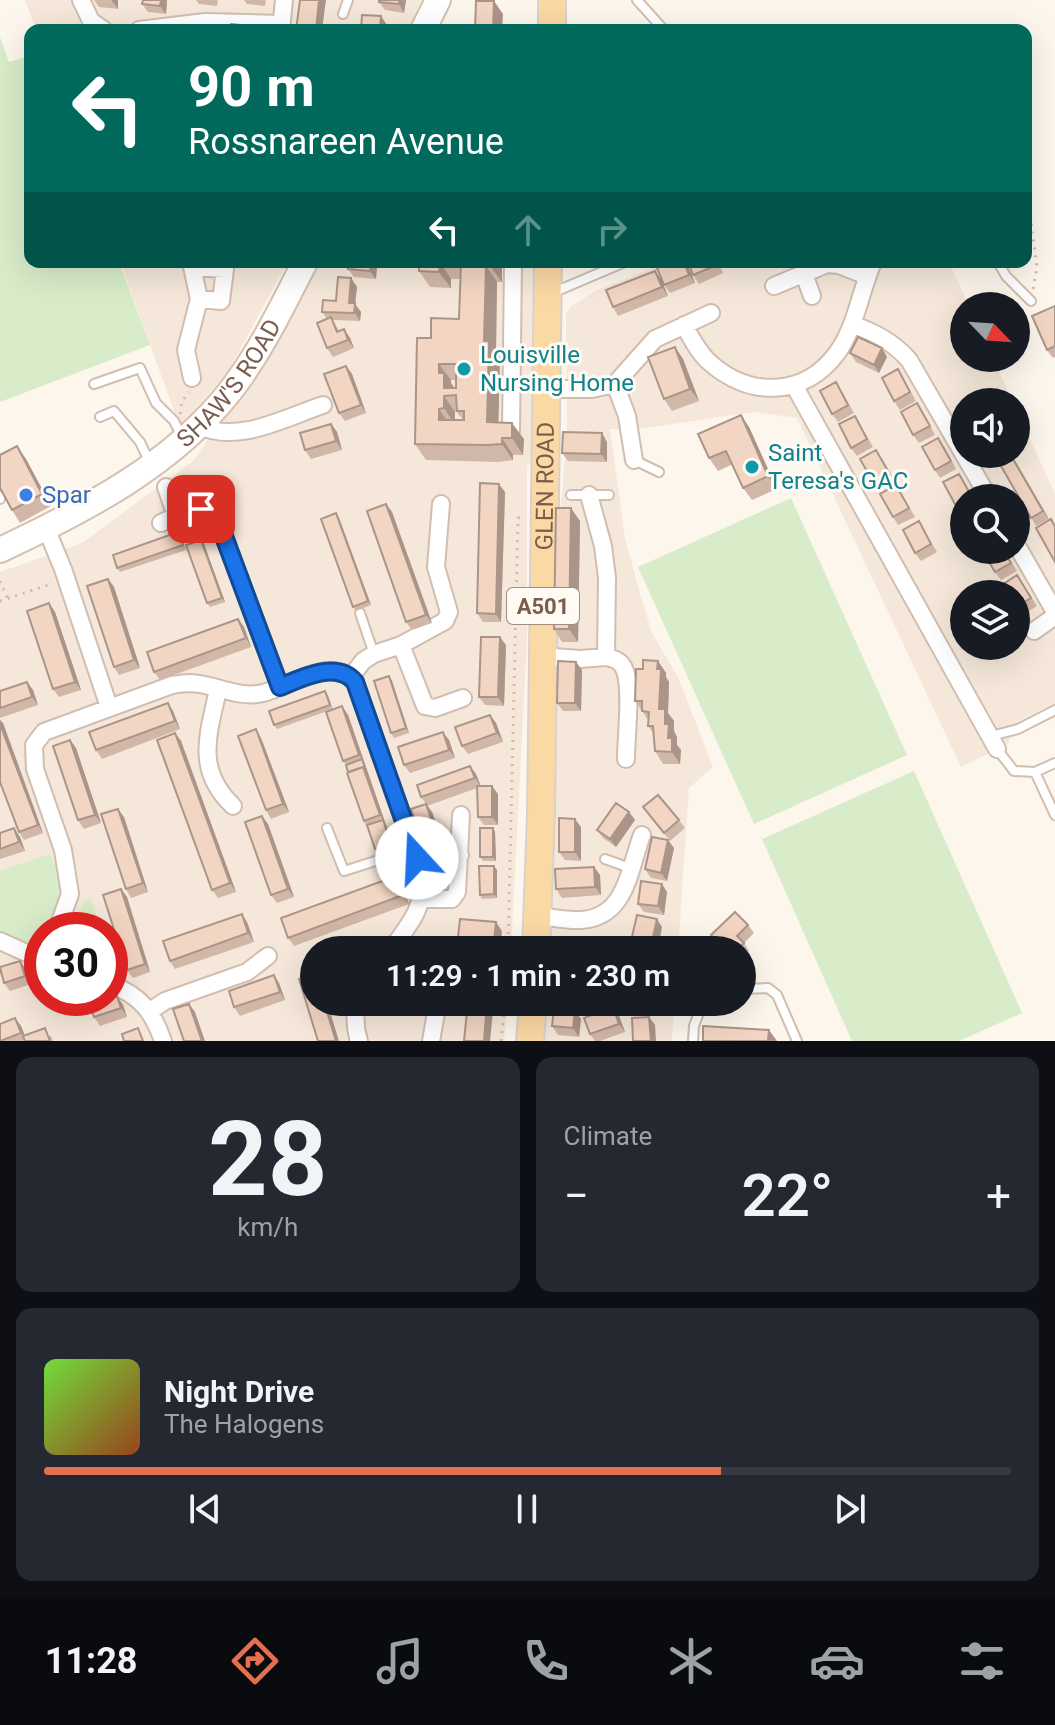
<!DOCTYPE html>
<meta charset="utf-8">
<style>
:root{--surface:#171b24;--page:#242831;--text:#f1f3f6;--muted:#9ea1a6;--line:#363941;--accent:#e76f51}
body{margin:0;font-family:Roboto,sans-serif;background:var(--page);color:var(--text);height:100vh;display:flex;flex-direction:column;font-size:30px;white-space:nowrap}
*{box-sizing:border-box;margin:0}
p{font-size:26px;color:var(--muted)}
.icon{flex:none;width:44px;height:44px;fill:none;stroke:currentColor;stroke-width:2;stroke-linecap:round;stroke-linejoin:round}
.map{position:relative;height:1041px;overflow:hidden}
.details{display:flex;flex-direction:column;gap:16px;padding:16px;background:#0d0f14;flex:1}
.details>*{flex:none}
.guide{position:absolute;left:24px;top:24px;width:1008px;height:244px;border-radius:16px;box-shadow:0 8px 32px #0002;background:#00695c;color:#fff;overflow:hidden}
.needle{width:52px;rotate:115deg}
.controls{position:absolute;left:950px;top:292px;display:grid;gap:16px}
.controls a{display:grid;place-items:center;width:80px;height:80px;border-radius:50%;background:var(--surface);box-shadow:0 8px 32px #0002;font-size:40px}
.speed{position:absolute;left:24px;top:912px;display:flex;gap:16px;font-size:40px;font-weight:700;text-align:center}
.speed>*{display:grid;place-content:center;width:104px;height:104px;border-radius:50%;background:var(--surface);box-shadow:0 8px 32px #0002;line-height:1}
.speed .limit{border:12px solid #d22;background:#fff;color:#111}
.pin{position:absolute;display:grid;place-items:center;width:68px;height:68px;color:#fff;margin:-34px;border-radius:16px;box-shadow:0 4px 12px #0006}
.me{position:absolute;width:88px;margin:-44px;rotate:340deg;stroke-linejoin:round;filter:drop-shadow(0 0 6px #0008)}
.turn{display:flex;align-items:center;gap:28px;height:168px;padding:0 32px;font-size:36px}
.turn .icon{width:104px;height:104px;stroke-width:2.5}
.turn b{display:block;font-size:56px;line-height:68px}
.lanes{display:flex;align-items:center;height:76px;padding:0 32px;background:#0003;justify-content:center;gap:40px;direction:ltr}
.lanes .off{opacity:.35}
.big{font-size:60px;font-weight:600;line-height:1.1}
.details .tile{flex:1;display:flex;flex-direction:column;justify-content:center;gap:12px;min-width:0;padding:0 28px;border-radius:16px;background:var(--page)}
.details .dial{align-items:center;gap:0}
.dial b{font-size:104px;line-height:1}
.song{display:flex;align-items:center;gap:24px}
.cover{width:96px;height:96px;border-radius:12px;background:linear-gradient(135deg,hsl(100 70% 55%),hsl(20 70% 35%))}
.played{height:8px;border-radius:4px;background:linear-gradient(90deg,var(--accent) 70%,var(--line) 70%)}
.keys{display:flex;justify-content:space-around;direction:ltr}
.heat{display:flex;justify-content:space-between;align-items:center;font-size:44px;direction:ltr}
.details .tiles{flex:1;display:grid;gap:16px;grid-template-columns:1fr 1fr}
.tile:last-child{grid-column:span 2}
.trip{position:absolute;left:300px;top:936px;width:456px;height:80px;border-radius:40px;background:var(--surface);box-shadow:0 8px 32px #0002;font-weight:600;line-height:80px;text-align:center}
.dock{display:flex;height:128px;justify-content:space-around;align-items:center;background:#090b0e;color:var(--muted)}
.dock .icon{width:56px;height:56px}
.dock .active{color:var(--accent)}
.dock b{font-size:36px;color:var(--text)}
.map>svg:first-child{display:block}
.residential{fill:#f5e8da;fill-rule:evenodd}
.green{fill:#d8ecc9}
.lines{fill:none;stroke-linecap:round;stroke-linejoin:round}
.lane-casing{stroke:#d1beb0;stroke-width:12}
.street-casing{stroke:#d1beb0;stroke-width:20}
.secondary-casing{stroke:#d6c0b0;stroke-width:28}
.primary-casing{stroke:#dad1cd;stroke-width:30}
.path{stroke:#d9b8a5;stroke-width:3;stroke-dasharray:2 6;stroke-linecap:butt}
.lane{stroke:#fff;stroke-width:8}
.street{stroke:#fff;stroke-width:16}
.secondary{stroke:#fff;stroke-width:24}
.primary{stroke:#fbd9a5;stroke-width:26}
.wall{fill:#d1b7a8;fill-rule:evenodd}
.shaded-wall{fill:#aa9588}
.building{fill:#f3d5c3;stroke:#aa9588;stroke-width:2;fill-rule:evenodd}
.route-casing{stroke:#114b97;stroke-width:20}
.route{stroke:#1a73e8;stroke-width:14}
.culture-dot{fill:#0f9aa8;stroke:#fffaf3;stroke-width:3}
.shop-dot{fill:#3f7fe0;stroke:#fffaf3;stroke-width:3}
.labels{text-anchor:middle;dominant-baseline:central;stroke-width:6;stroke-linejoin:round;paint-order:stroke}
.shield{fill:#fffaf3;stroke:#a28b7f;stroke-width:2}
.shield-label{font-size:22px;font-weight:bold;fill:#7a5c4d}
.culture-label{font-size:24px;fill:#0d838f;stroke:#fffaf3;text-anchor:start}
.street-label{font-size:24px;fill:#7a5c4d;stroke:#fffaf3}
.shop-label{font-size:24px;fill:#366cbe;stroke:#fffaf3;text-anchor:start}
</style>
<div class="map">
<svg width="1055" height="1041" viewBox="0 0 1055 1041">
<rect width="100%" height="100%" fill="#fdf6ec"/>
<path class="residential" d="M25 0H421L408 30H36Z
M120 262H288L228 371 180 427Z
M313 262H535L533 456 527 467V641L511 950H314V1002H508L504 1041H0V572L82 543 193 461 265 358ZM42 930H110V998H42Z
M668 262H949L969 306H964V358H993L1013 402H964V454H1016V408L1055 494V703L1018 721 1008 744 961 767 797 418 755 412 638 429H610L625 538 640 594 652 633 678 677 713 767 689 788 678 950H549L558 537 567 436 566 314 570 307 597 290ZM964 498H1016V550H964ZM964 594H1016V646H964Z
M547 1002H674L672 1041H544Z"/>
<path class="green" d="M0 37 9 62 30 56V262H119L150 345 0 402Z
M791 498 907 755 754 824 638 567Z
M914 771 1022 1013 959 1041H852L762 839Z
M50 854C65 887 62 896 51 930H42V946L35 949 0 931V871Z
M91 897 101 930H72C76 918 79 903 91 897Z"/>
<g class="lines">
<g class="lane-casing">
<path id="lane" d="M637 0 664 30
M343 14 348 0
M998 262 1006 276 1031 301
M552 293 625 262
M94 384 140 368 156 403 174 421 182 437
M100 417 114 411 140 442 149 461
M634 460 659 472
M571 495H609
M0 496V499
M360 613 374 654
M991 736 1018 729 1055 710
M997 749 1014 771 1035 772 1055 763
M1035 772 1055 815
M327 828 344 871 413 849
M605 859 630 868
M742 989 768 988 777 995 797 1041
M671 1002 700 1005
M693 1041 694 1026 703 1002"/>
</g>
<g class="street-casing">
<path id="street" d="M81 0 91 21 104 30
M139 30 205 22 282 24
M281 30 284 0
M191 262 199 299 186 350 192 378
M193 267 225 269 221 301 199 299
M804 274 812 296
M774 286 827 264 839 265 867 276
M852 324C875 333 892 341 909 360L989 498
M684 325C691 338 698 351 708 361 748 398 804 398 837 353 856 327 860 292 873 262
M615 384 627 416 634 460
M795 387 997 749
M547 389H592L615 384 655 339 711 313
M199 426C239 444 284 418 323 405
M511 431 513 262
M166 487 176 516
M161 523 176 516 209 508 216 515 280 687
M46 528 63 569 109 707
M1016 544 1055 612
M1034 631 1055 616
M401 645 425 706 435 708 463 698
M541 656 580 659 606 657 607 578 603 546 589 495
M606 657C615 659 622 661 625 671 632 690 626 737 626 759
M351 677 363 661 374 654 401 645 445 621 449 612 436 567 441 504
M218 690C208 735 195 770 233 806
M438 853 460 855
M421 899H452L457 892 461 815
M537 916C551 917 567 921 581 920 627 917 629 869 642 835
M57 930 70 894 63 850 35 769 34 745 44 732 172 685C178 684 185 683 190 683 216 684 237 699 263 693 289 687 333 654 355 682L417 858C428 905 417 913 391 950
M0 941 42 960
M110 984C140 995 153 1012 163 1041
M358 1002C354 1015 355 1028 359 1041
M150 1011 165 1001 247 972 268 956
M431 1041 436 1013"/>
</g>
<g class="secondary-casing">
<g id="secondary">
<path d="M423 30 438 0"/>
<path id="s1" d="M0 550C85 510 173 465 231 390 261 351 283 305 305 262"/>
</g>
</g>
<g class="primary-casing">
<g id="primary">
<path d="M552 30V0"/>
<path id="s2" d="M536 950 541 814 548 262"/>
<path d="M530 1041 533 1002"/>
</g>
</g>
<path class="path" d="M1026 184 1037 267 1033 290
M180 414 182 401 189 392
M0 581 8 599
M0 601 51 584
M508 950 518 518 525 516
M501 1041 505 1002"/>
<use href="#lane" class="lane"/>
<use href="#street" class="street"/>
<use href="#secondary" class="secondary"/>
<use href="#primary" class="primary"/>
</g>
<path class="wall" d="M94 0H118V9L99 7Z
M143 0H167L166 14 148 12 142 4Z
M196 0H218L217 6 199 4Z
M244 0H266L265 6 247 4Z
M406 0 404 13 385 10 379 2Z
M349 262H398V267L377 265 376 279 354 277 348 269Z
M419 262H502V282H497L496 351 500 357 498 422 524 439 523 455H513V460L498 462 426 460 415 444 431 338 459 319 460 279H451V288L430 287 419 271ZM451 380H456V388H454L451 383ZM455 412H457L463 420H455Z
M671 262H685L695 283 670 293 664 285Z
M688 262H718L723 273 699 284 693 275Z
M351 278 357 287 355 304 361 312 360 321 333 320 339 331 344 329 350 338 354 348 333 357 327 348V319L322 312 336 301Z
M661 279 668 296 618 316 613 307Z
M1055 306V357L1053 358 1047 350Z
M675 347 683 359 699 401 672 411 664 399Z
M882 348 887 357 879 373 856 362 850 353Z
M346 366 352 374 366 413 345 421 339 413Z
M898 369 916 401 900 410 894 401Z
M842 391 854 413 838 422 832 414Z
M923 412 935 435 919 443 913 435Z
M331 424 337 432 342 450 311 459 305 450Z
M860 424 873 447 857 456 851 448Z
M749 427 777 489 752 500 743 488 733 464 718 471 709 458Z
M607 442V462L568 461 562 453Z
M944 446 956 469 940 478 935 470Z
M994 454H1011L1049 519 1036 526Z
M882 458 895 481 879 490 873 482Z
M26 459 51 506 20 523 12 510Z
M959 474 974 498H964V512L961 514 956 506Z
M896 485 915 517 898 525 893 517Z
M505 492 501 622H483L477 613Z
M386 504 392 512 432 623 412 630 406 622Z
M339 518 371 605 356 611 353 607Z
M580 521 578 642H562L554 629Z
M919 521 937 552 921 561 915 553Z
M178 532 181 537 186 550 120 572 117 568Z
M204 544 225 602 210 607 207 603Z
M1004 550 1017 571 1001 580 995 572Z
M108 579 114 587 140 668 119 675 114 667Z
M1023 584 1037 606 1021 616 1016 608V594Z
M49 603 55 612 81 690 59 697 53 689Z
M238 619 244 627 251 647 160 680 154 672Z
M506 645 504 706 485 705 479 697Z
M658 661 666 673V677L669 682 668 713 674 721V731L677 737V745L681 750 680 764H663L655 751 654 734 648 726 649 721 635 701 643 669Z
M576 662 582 670 581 711H563L557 703Z
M389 676 392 681 409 733 394 738 391 733Z
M27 682 33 690 38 705 0 718V691Z
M325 691 328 695 333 709 277 729 274 725Z
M168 703 173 711 180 729 102 759 96 750Z
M342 706 348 715 394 848 378 854 364 821 346 765 343 761Z
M490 715 496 723 503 742 468 754 462 746Z
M0 720 3 723 43 833 24 840 19 832 0 782Z
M175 733 181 741 236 892 218 898 212 890Z
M261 738 289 812 271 819 266 810Z
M70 740 76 748 101 823 84 829 78 820Z
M449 740 455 758 410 773 404 765Z
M476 774 481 786 498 794V825H484L478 817 477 788 427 806 432 812 442 841 427 846 421 838 426 804 421 797Z
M643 807 679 820 685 828 670 841Z
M629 812 635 820 616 847 603 838 597 830Z
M124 817 148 892 131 898 126 889Z
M268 824 294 897 277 903 271 895Z
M581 827V861L565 860 559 852Z
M493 828 495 832 496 861H483L480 857Z
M0 833 20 837 25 851 0 859Z
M674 848 667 881 651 878 645 869Z
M594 867 600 875 601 895 562 898 556 889Z
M497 870V898L482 899 480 895Z
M401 884 409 904 294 946 288 938Z
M121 889 127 897 150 972 133 978 127 970Z
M667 892 664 915 644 912 638 904Z
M247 922 254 942 175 969 170 961Z
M748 925 754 933 744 943 749 951 742 958V950H723L711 935Z
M502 931 500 949 464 945 458 937Z
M0 967 26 969 31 984 10 991 4 983 2 975H0Z
M42 975V998H55L41 1003 35 994Z
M279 983 285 1000 240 1016 234 1007Z
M110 995 112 998 117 996 123 1005 127 1017 100 1026 94 1017 91 1008 70 1014 64 1006 88 998 89 1002Z
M575 1011 581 1019 579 1037 558 1035 552 1026Z
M619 1016 625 1032 600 1041H595L590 1034Z
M15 1018 21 1026 25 1036H51L53 1041H0Z"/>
<path class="shaded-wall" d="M112 0H118V9L112 1Z
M161 0H167L166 14 160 6Z
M319 0H326L322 30H316Z
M399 0H406L404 13 399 4Z
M494 1 503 14 502 30H493Z
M381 16 387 25 386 30H380Z
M371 262H375L377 265 376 279 370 271Z
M440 262 451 279V288L439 272Z
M490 262H502V282L490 266Z
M684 262 688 266 695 283 689 275Z
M486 266 497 282 496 351 500 357 498 438 487 422 484 341Z
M655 271 661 279 668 296 662 287Z
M351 278 357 287 355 304 361 312 360 321 349 303Z
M344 329 350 338 354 348 348 340Z
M675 347 683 359 699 401 690 389Z
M882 348 887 357 879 373 874 365Z
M439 364 451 380V383L455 389 444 388 439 373Z
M346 366 352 374 366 413 361 405Z
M444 396 455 412V425L444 408Z
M439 409 450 425 439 420Z
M741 415 749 427 777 489 768 476Z
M512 423 524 439 523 455 512 438Z
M331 424 337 432 342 450 336 441Z
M602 433 607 442V462L601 454Z
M502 438 513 455V460L502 444Z
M17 446 26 459 51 506 42 494Z
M1010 454H1011L1049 519 1043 511Z
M499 484 505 492 501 622 496 614Z
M386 504 392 512 432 623 426 615Z
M571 508 580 521 578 642 569 629Z
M336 513 339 518 371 605 368 601Z
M201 540 204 544 225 602 222 598Z
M108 579 114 587 140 668 134 660Z
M49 603 55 612 81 690 75 682Z
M238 619 244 627 251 647 246 638Z
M500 637 506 645 504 706 498 697Z
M658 661 666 673V677L669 682 668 713 674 721V731L677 737V745L681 750 680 764 672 752 665 724 659 709Z
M576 662 582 670 581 711 575 703Z
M389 676 392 681 409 733 406 728Z
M27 682 33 690 38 705 32 697Z
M168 703 173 711 180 729 175 721Z
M342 706 348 715 394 848 391 844 383 820 380 815 363 767 362 759 359 755Z
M490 715 496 723 503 742 497 733Z
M0 720 3 723 43 833 38 825 0 724Z
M256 729 261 738 289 812 283 804Z
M443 732 449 740 455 758 449 750Z
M175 733 181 741 236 892 230 883Z
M70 740 76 748 101 823 95 815Z
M470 766 476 774 481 787 475 778Z
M492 786 498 794V825L492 817Z
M426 804 432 812 442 841 436 833Z
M118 809 124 817 148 892 143 883Z
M629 812 635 820 616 847 610 839Z
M262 816 268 824 294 897 288 889Z
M575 819 581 827V861L575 852Z
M14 828 20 837 25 851 19 842Z
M493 828 495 832 496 861 493 857Z
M668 840 674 848 667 881 661 873Z
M494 866 497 870V898L494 894Z
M594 867 600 875 601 895 595 887Z
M396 876 401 884 409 904 403 895Z
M662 884 667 892 664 915 658 906Z
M121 889 127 897 150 972 145 964Z
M242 914 247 922 254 942 248 933Z
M657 919 662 927 658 950H650Z
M496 922 502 931 500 949 494 940Z
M20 961 26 969 31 984 25 976Z
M274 975 279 983 285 1000 280 992Z
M117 996 123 1005 127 1017 121 1008Z
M324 1002H327L339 1041H336Z
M487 1002H494L490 1041H484Z
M189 1004 195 1012 205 1041H202Z
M613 1007 619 1016 625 1032 619 1024Z
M575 1011 581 1019 579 1037 573 1028Z
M649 1017 655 1025 656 1041H651Z
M15 1018 21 1026 27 1041 21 1033Z
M769 1030 777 1041H768Z"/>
<path class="building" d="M143 0H161L160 6 142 4Z
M300 0H319L316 30H296Z
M379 0H399V4L379 2Z
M476 1H494L493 30H475Z
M362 15 381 16 380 30H361Z
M231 24 250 26V30H230Z
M349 262H371L370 271 348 269Z
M419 262H490V266H486L484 341H489L487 422 512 423V438H502V444L487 445 415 444 417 338H431V318L459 319 461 263 440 262 439 272 419 271ZM439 364H465V370H456V388H444V373H439ZM456 395 457 411H464V420H439V409L444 408V396Z
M671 262H684L689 275 664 285 657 268Z
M688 262H716L717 265 693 275Z
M655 271 662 287 613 307 606 290Z
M338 277 351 278 349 303H355L354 313 322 312 323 300 336 301Z
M1055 306V346L1047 350 1032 316Z
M331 317 337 332 344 329 348 340 327 348 317 323Z
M858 337 882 348 874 365 850 353Z
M675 347 690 389 664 399 648 357Z
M346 366 361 405 339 413 324 374Z
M898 369 910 392 894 401 882 378Z
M836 382 848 405 832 414 820 391Z
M917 403 930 426 913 435 901 412Z
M741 415 768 476 743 488 726 451 709 458 698 434Z
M855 416 867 439 851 448 839 424Z
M331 424 336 441 305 450 300 433Z
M563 432 602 433 601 454 562 453Z
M938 438 951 461 935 470 922 447Z
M17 446 42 494 12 510 0 488V455Z
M876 450 889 473 873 482 860 459Z
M994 454H1010L1043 511 1031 518Z
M959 474 972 497 964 498V501L956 506 943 482Z
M480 483 499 484 496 614 477 613Z
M896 485 909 508 893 517 880 494Z
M386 504 426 615 406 622 367 511Z
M556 508H571L569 629H554Z
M336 513 368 601 353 607 321 519Z
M1051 519 1055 527V562L1036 528Z
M919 521 931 544 915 553 903 530Z
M178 532 183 545 117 568 113 555Z
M201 540 222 598 207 603 186 545Z
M982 550H1003L1011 563 995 572Z
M1017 575 1031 598 1016 607V594H1007L1002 585Z
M108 579 134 660 114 667 87 586Z
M49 603 75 682 53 689 27 611Z
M238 619 246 638 154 672 147 652Z
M481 637H500L498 697H479Z
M643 660 658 661 657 669H661L659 709H665V724H669L668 738H672V752L655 751 653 726H648L649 712 642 711V701H635L636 669H643Z
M558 661 576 662 575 703H557Z
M389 676 406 728 391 733 374 681Z
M27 682 32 697 0 708V691Z
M325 691 330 705 274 725 269 711Z
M168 703 175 721 96 750 89 732Z
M342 706 359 755 343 761 326 712Z
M490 715 497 733 462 746 455 727Z
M0 724 38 825 19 832 0 782Z
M256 729 283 804 266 810 238 736Z
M443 732 449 750 404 765 398 747Z
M175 733 230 883 212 890 157 740Z
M70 740 95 815 78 820 53 746Z
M362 759 366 771 363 767 348 772 346 765Z
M470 766 475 778 421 797 417 785Z
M363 767 380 815 364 821 347 773Z
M477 786H492V817H478Z
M658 795 679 820 664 833 643 807Z
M616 803 629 812 610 839 597 830Z
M426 804 436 833 421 838 411 809Z
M118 809 143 883 126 889 101 814Z
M262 816 288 889 271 895 245 822Z
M559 818 575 819V852H559Z
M383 820 391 844 375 849 367 825Z
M14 828 19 842 0 849V833Z
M480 828H493V857H480Z
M652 837 668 840 661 873 645 869Z
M479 866H494V894L480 895Z
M594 867 595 887 556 889 555 869Z
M396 876 403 895 288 938 281 918Z
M641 881 662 884 658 906 638 904Z
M121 889 145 964 127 970 103 895Z
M735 912 748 925 737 936 744 943 736 950H726L711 935Z
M242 914 248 933 170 961 163 941Z
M637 915 657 919 650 950H629Z
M460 919 496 922 494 940 458 937Z
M559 942H586V950H559Z
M620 942V950H594V943Z
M20 961 25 976 4 983 0 967Z
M42 975V992L35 994 30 979Z
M274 975 280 992 234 1007 229 991Z
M314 975V1002H324L336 1041H318L299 979Z
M110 995 111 998 117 996 121 1008 94 1017 89 1002 100 998H110Z
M62 998H85V999L64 1006Z
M468 1002H487L484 1041H464Z
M189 1004 202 1041H184L173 1009Z
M613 1007 619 1024 590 1034 584 1018Z
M554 1009 575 1011 573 1028 552 1026Z
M649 1017 651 1041H633L632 1018Z
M15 1018 21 1033 0 1041V1024Z
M703 1026 769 1030 768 1041H703Z
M45 1028 50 1041H25L23 1036Z
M138 1028 143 1041H124L122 1034Z"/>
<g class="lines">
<g class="route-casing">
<path id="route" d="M201 509 209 508 216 515 280 687C301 678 337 660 355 682L417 858"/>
</g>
<use href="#route" class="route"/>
</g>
<g class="culture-dot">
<circle cx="464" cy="369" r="8"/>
<circle cx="752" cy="467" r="8"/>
</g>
<circle class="shop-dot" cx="26" cy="495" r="8"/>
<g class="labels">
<rect class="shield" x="507" y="588" width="72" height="36" rx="6"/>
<g class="shield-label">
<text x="543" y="606">A501</text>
</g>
<g class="culture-label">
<text x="480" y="355">Louisville<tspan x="480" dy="28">Nursing Home</tspan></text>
<text x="768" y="453">Saint<tspan x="768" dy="28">Teresa's GAC</tspan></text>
</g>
<g class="street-label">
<text stroke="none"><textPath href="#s1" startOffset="288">SHAW'S ROAD</textPath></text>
<text stroke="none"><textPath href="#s2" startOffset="464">GLEN ROAD</textPath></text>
</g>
<g class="shop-label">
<text x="42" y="495">Spar</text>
</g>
</g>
</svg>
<div class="controls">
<a><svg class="needle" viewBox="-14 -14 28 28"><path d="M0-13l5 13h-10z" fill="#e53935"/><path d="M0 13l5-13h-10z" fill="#9ea1a6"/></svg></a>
<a><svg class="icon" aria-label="sound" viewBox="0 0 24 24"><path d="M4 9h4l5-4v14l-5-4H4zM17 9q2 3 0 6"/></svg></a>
<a><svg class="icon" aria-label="search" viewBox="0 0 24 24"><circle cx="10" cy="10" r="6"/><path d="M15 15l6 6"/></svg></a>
<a><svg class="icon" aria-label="layers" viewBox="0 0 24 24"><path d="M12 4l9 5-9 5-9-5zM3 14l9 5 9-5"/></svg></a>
</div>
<div class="speed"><div class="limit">30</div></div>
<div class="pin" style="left:201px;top:509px;background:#d93025"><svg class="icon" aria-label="arrive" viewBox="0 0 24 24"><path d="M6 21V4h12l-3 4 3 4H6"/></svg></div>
<svg class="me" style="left:417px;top:858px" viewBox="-20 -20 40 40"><circle r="19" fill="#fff"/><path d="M0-13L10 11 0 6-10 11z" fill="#1a73e8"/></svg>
<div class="trip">11:29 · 1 min · 230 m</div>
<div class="guide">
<div class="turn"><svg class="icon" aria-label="left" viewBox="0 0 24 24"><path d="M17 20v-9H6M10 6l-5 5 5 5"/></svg><div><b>90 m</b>Rossnareen Avenue</div></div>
<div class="lanes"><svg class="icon" aria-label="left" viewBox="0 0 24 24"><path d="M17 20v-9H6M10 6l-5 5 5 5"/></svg><svg class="icon off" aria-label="ahead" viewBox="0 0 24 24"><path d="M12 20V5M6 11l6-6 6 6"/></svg><svg class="icon off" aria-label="right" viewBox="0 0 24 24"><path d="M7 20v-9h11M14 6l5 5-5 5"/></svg></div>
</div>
</div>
<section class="details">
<div class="tiles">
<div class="tile dial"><b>28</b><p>km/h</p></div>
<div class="tile"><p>Climate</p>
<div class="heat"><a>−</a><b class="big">22°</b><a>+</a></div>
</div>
<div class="tile">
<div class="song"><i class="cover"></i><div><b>Night Drive</b><p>The Halogens</p></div></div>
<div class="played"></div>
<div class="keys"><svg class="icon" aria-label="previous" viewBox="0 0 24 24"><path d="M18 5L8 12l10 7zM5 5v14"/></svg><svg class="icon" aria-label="pause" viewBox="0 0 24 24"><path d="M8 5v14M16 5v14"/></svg><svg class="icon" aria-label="next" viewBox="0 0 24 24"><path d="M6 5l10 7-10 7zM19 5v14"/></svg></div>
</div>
</div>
</section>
<nav class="dock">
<b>11:28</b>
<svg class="icon active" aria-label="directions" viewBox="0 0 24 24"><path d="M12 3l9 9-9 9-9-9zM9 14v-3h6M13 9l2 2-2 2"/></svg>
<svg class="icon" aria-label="music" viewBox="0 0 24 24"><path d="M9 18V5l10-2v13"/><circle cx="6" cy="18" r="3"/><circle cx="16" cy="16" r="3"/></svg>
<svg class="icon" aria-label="phone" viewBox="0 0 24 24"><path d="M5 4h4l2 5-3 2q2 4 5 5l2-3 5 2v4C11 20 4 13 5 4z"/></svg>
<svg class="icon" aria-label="climate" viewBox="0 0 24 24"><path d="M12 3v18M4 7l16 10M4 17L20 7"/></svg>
<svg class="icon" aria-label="car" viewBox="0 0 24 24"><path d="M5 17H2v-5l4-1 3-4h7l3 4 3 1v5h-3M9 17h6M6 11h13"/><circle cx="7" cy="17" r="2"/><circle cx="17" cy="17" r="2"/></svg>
<svg class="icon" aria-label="filters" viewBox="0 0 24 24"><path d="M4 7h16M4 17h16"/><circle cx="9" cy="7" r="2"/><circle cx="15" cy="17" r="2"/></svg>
</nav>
